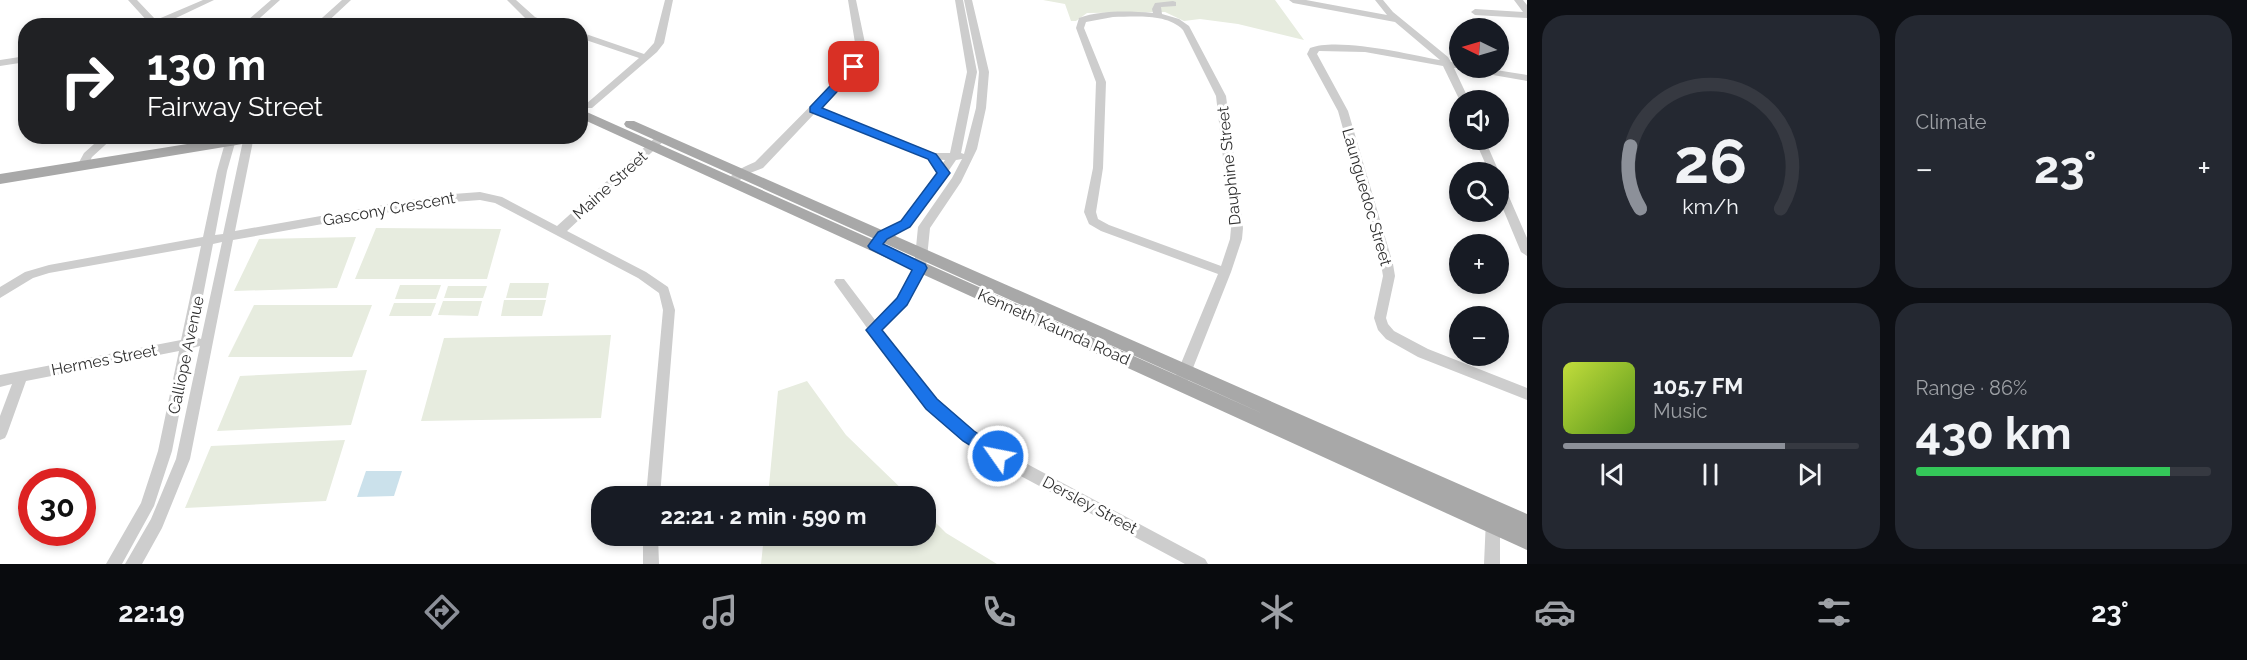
<!DOCTYPE html>
<meta charset="utf-8">
<style>
:root{--surface:#171b24;--page:#242831;--text:#f1f3f6;--muted:#9ea1a6;--line:#363941;--accent:#8c9099}
body{margin:0;font-family:Raleway,sans-serif;background:var(--page);color:var(--text);height:100vh;display:flex;flex-direction:column;font-size:22px;white-space:nowrap}
*{box-sizing:border-box;margin:0}
p{font-size:20px;color:var(--muted)}
.icon{flex:none;width:33px;height:33px;fill:none;stroke:currentColor;stroke-width:2;stroke-linecap:round;stroke-linejoin:round}
.map{position:relative;flex:1;overflow:hidden}
.panel{display:flex;flex-direction:column;gap:15px;padding:15px;background:#0d0f14;width:720px}
.panel>*{flex:none}
.hud{position:absolute;left:18px;top:18px;width:570px;height:126px;border-radius:24px;box-shadow:0 3px 9px #0003;background:#202124;color:#fff;overflow:hidden}
.needle{width:39px;rotate:275deg}
.buttons{position:absolute;left:1449px;top:18px;display:grid;gap:12px}
.buttons a{display:grid;place-items:center;width:60px;height:60px;border-radius:50%;background:var(--surface);box-shadow:0 3px 9px #0003;font-size:30px}
.speed{position:absolute;left:18px;top:468px;display:flex;gap:12px;font-size:30px;font-weight:700;text-align:center}
.speed>*{display:grid;place-content:center;width:78px;height:78px;border-radius:50%;background:var(--surface);box-shadow:0 3px 9px #0003;line-height:1}
.speed .limit{border:9px solid #d22;background:#fff;color:#111}
.pin{position:absolute;display:grid;place-items:center;width:51px;height:51px;color:#fff;margin:-26px;border-radius:12px;box-shadow:0 3px 9px #0006}
.me{position:absolute;width:66px;margin:-33px;rotate:303deg;stroke-linejoin:round;filter:drop-shadow(0 0 4px #0008)}
.turn{display:flex;align-items:center;gap:21px;height:126px;padding:0 30px;font-size:27px}
.turn .icon{width:78px;height:78px;stroke-width:2.5}
.turn b{display:block;font-size:42px;line-height:51px}
.big{font-size:45px;font-weight:700;line-height:1.1}
.panel .widget{flex:1;display:flex;flex-direction:column;justify-content:center;gap:9px;min-width:0;padding:0 21px;border-radius:24px;background:var(--page)}
.panel .dial{align-items:center;gap:0}
.dial svg{height:156px;overflow:visible;fill:none;stroke:var(--line);stroke-width:7;stroke-linecap:round;text-anchor:middle}
.dial text{fill:var(--text);stroke:none}
.song{display:flex;align-items:center;gap:18px}
.cover{width:72px;height:72px;border-radius:9px;background:linear-gradient(135deg,hsl(70 70% 55%),hsl(90 70% 35%))}
.played{height:6px;border-radius:3px;background:linear-gradient(90deg,var(--accent) 75%,var(--line) 75%)}
.keys{display:flex;justify-content:space-around;direction:ltr}
.heat{display:flex;justify-content:space-between;align-items:center;font-size:33px;direction:ltr}
.charge{height:9px;border-radius:4px;background:linear-gradient(90deg,#34c759 86%,var(--line) 0)}
.panel .tiles{flex:1;display:grid;gap:15px;grid-template-columns:repeat(2,1fr)}
.trip{position:absolute;left:591px;top:486px;width:345px;height:60px;border-radius:24px;background:var(--surface);box-shadow:0 3px 9px #0003;font-weight:700;line-height:60px;text-align:center}
.menu{display:flex;height:96px;justify-content:space-around;align-items:center;background:#090b0e;color:var(--muted)}
.menu .icon{width:42px;height:42px}
.menu .current{color:var(--accent)}
.menu b{font-size:27px;color:var(--text)}
main{display:flex;flex:1;min-height:0}
.map>svg:first-child{display:block}
.green{fill:#e7ecdf}
.water{fill:#cbe1eb}
.lines{fill:none;stroke-linecap:round;stroke-linejoin:round}
.minor{fill:#cdcdcd;fill-rule:evenodd}
.major{fill:#a8a8a8;fill-rule:evenodd}
.route{fill:#1a73e8;stroke:#114b97;stroke-width:1.5}
.labels{text-anchor:middle;dominant-baseline:central;stroke-width:6;stroke-linejoin:round;paint-order:stroke}
.street-label{font-size:16px;fill:#303030;stroke:#fff}
</style>
<main>
<div class="map">
<svg width="1527" height="564" viewBox="0 0 1527 564">
<rect width="100%" height="100%" fill="#fff"/>
<path class="green" d="M1043 0H1275L1304 40 1238 24 1200 19 1184 21 1165 12 1087 13 1076 21H1071L1065 4Z
M376 228 501 229 487 279H355Z
M356 237 337 288 234 291 259 239Z
M510 283H549L546 298H506Z
M400 285H441L436 299H395Z
M448 286H487L483 298H444Z
M504 300H546L542 316H501Z
M443 301H482L478 316 438 315Z
M394 303H436L431 316H389Z
M254 305H372L352 357H228Z
M611 335 601 418 421 421 444 338Z
M367 370 351 425 217 431 240 376Z
M807 381 846 435 909 496H768L778 391Z
M345 440 326 501 185 508 211 446Z
M926 513 946 533 997 564H761L764 536H926Z"/>
<path class="water" d="M366 471H402L394 496 357 497Z"/>
<g class="lines">
<path class="minor" d="M128 0H137L156 20 203 0H214L159 26H146L149 23Z
M271 0H280L251 26H241Z
M342 0H351L323 26H313Z
M507 0H516L535 17 556 26H542L531 22 514 26H495L525 18Z
M665 0H673L664 43 657 52 592 108H586V104L639 58 580 38V32L644 54 654 43Z
M848 0H856L865 43 859 67 820 108 933 153H950L967 72 955 0H963L977 72 961 153 964 154 976 108 979 72 964 0H972L989 72 986 108 977 149 961 182 930 228 926 268 918 284 906 304 882 330 927 389 974 432 1014 457 1205 559 1208 564H1185L1004 467 964 440 917 397 836 285 834 282 836 279H844L875 320 898 298 907 282 914 268 918 227 952 178 962 159 956 160 912 224 875 250 869 246 871 243 904 218 945 160 928 159 815 113 763 168 745 175 737 183H729L728 180C735 170 744 167 755 162L850 66 855 43Z
M1289 0H1306L1387 15 1375 0H1383L1393 12 1448 57 1451 62 1460 63V68H1464H1454L1469 100 1460 101 1443 66 1365 52 1319 51 1317 54 1348 111 1393 264 1395 276 1386 318 1388 324 1394 331 1428 349 1527 388V400L1418 357 1386 339 1378 330 1374 318 1383 276 1381 264 1338 111 1307 54 1310 48C1337 37 1409 54 1440 60L1395 22 1293 3Z
M1514 0H1523L1527 5V18L1475 15 1471 12 1475 9 1523 12Z
M1173 1 1176 2V6L1161 7 1162 14 1179 19 1189 26 1226 96 1243 228 1242 239 1231 272 1189 378 1187 382 1182 384 1177 382 1175 378 1218 274 1101 231 1089 224 1084 212 1093 168 1096 82 1076 28 1079 18C1102 10 1128 11 1153 13L1152 9 1155 3ZM1113 17C1134 17 1167 13 1183 30L1216 96 1231 228 1230 239 1221 266 1109 225 1098 219 1096 212 1103 168 1106 82 1084 28 1086 22Z
M26 56V62L0 66V60Z
M1465 68H1483L1527 75V81L1470 71Z
M661 135 666 138 665 140 567 231 646 272 668 287 675 310 660 496H646L663 310 659 293 638 278 495 203 480 200 440 203 233 240 190 459 162 528 142 564H125L151 519 176 459 200 346 192 348 172 451 154 506 122 564H106L141 503 158 451 179 351 26 381 7 434 5 438 0 440V416L12 384 0 387V375L181 340 201 246 49 273 33 278 0 298V287L25 272 49 265 203 237 217 171 227 136H237L227 171 215 235 223 234 244 136H254L235 231 440 195 480 192 502 197 557 226 657 136ZM222 242 201 339 195 337 213 244Z
M103 136H115L92 157 86 169H78L77 166 84 153Z
M1475 140H1485L1499 172 1498 173 1489 172Z
M1498 179 1503 183 1527 238V256L1521 252 1498 197Z
M1493 512 1498 514 1500 519V564H1484L1486 519 1488 514Z
M643 536H658L659 564H643Z"/>
<path class="major" d="M580 109 1268 416 626 127 624 124 626 121H634L1527 514V550L580 118Z
M237 136H272L266 140 0 184V174Z"/>
</g>
<path class="route" d="M854 64 858 65V69L822 108 936 154 950 173 910 227 887 239 883 244 925 264 927 268 907 305 882 330 937 399 974 431 1004 451 1006 456 1004 461 998 463 963 441 926 409 866 330 897 298 912 270 870 249 868 246 878 232 901 221 937 173 928 159 810 112V107L850 65Z"/>
<g class="labels">
<g class="street-label">
<text transform="translate(1229 166) rotate(-96)">Dauphine Street</text>
<text transform="translate(610 185) rotate(-42)">Maine Street</text>
<text transform="translate(1367 197) rotate(74)">Launguedoc Street</text>
<text transform="translate(389 209) rotate(-10)">Gascony Crescent</text>
<text transform="translate(1054 327) rotate(24)">Kenneth Kaunda Road</text>
<text transform="translate(186 355) rotate(-78)">Calliope Avenue</text>
<text transform="translate(104 360) rotate(-11)">Hermes Street</text>
<text transform="translate(1090 505) rotate(28)">Dersley Street</text>
</g>
</g>
</svg>
<div class="buttons">
<a><svg class="needle" viewBox="-14 -14 28 28"><path d="M0-13l5 13h-10z" fill="#e53935"/><path d="M0 13l5-13h-10z" fill="#9ea1a6"/></svg></a>
<a><svg class="icon" aria-label="sound" viewBox="0 0 24 24"><path d="M4 9h4l5-4v14l-5-4H4zM17 9q2 3 0 6"/></svg></a>
<a><svg class="icon" aria-label="search" viewBox="0 0 24 24"><circle cx="10" cy="10" r="6"/><path d="M15 15l6 6"/></svg></a>
<a>+</a>
<a>−</a>
</div>
<div class="speed"><div class="limit">30</div></div>
<div class="pin" style="left:854px;top:67px;background:#d93025"><svg class="icon" aria-label="arrive" viewBox="0 0 24 24"><path d="M6 21V4h12l-3 4 3 4H6"/></svg></div>
<svg class="me" style="left:998px;top:456px" viewBox="-20 -20 40 40"><circle r="17" fill="#1a73e8" stroke="#fff" stroke-width="3"/><path d="M0-11L8 9 0 5-8 9z" fill="#fff"/></svg>
<div class="trip">22:21 · 2 min · 590 m</div>
<div class="hud">
<div class="turn"><svg class="icon" aria-label="right" viewBox="0 0 24 24"><path d="M7 20v-9h11M14 6l5 5-5 5"/></svg><div><b>130 m</b>Fairway Street</div></div>
</div>
</div>
<section class="panel">
<div class="tiles">
<div class="widget dial"><svg viewBox="0 0 100 80">
<path d="M14 69A42 42 0 1 1 86 69"/>
<path d="M14 69A42 42 0 0 1 9 37" stroke="#8c9099"/>
<text x="50" y="56" font-size="32" font-weight="700">26</text>
<text x="50" y="72" font-size="11">km/h</text>
</svg></div>
<div class="widget"><p>Climate</p>
<div class="heat"><a>−</a><b class="big">23°</b><a>+</a></div>
</div>
<div class="widget">
<div class="song"><i class="cover"></i><div><b>105.7 FM</b><p>Music</p></div></div>
<div class="played"></div>
<div class="keys"><svg class="icon" aria-label="previous" viewBox="0 0 24 24"><path d="M18 5L8 12l10 7zM5 5v14"/></svg><svg class="icon" aria-label="pause" viewBox="0 0 24 24"><path d="M8 5v14M16 5v14"/></svg><svg class="icon" aria-label="next" viewBox="0 0 24 24"><path d="M6 5l10 7-10 7zM19 5v14"/></svg></div>
</div>
<div class="widget"><p>Range · 86%</p><b class="big">430 km</b><div class="charge"></div></div>
</div>
</section>
</main>
<nav class="menu">
<b>22:19</b>
<svg class="icon current" aria-label="directions" viewBox="0 0 24 24"><path d="M12 3l9 9-9 9-9-9zM9 14v-3h6M13 9l2 2-2 2"/></svg>
<svg class="icon" aria-label="music" viewBox="0 0 24 24"><path d="M9 18V5l10-2v13"/><circle cx="6" cy="18" r="3"/><circle cx="16" cy="16" r="3"/></svg>
<svg class="icon" aria-label="phone" viewBox="0 0 24 24"><path d="M5 4h4l2 5-3 2q2 4 5 5l2-3 5 2v4C11 20 4 13 5 4z"/></svg>
<svg class="icon" aria-label="climate" viewBox="0 0 24 24"><path d="M12 3v18M4 7l16 10M4 17L20 7"/></svg>
<svg class="icon" aria-label="car" viewBox="0 0 24 24"><path d="M5 17H2v-5l4-1 3-4h7l3 4 3 1v5h-3M9 17h6M6 11h13"/><circle cx="7" cy="17" r="2"/><circle cx="17" cy="17" r="2"/></svg>
<svg class="icon" aria-label="filters" viewBox="0 0 24 24"><path d="M4 7h16M4 17h16"/><circle cx="9" cy="7" r="2"/><circle cx="15" cy="17" r="2"/></svg>
<b>23°</b>
</nav>
